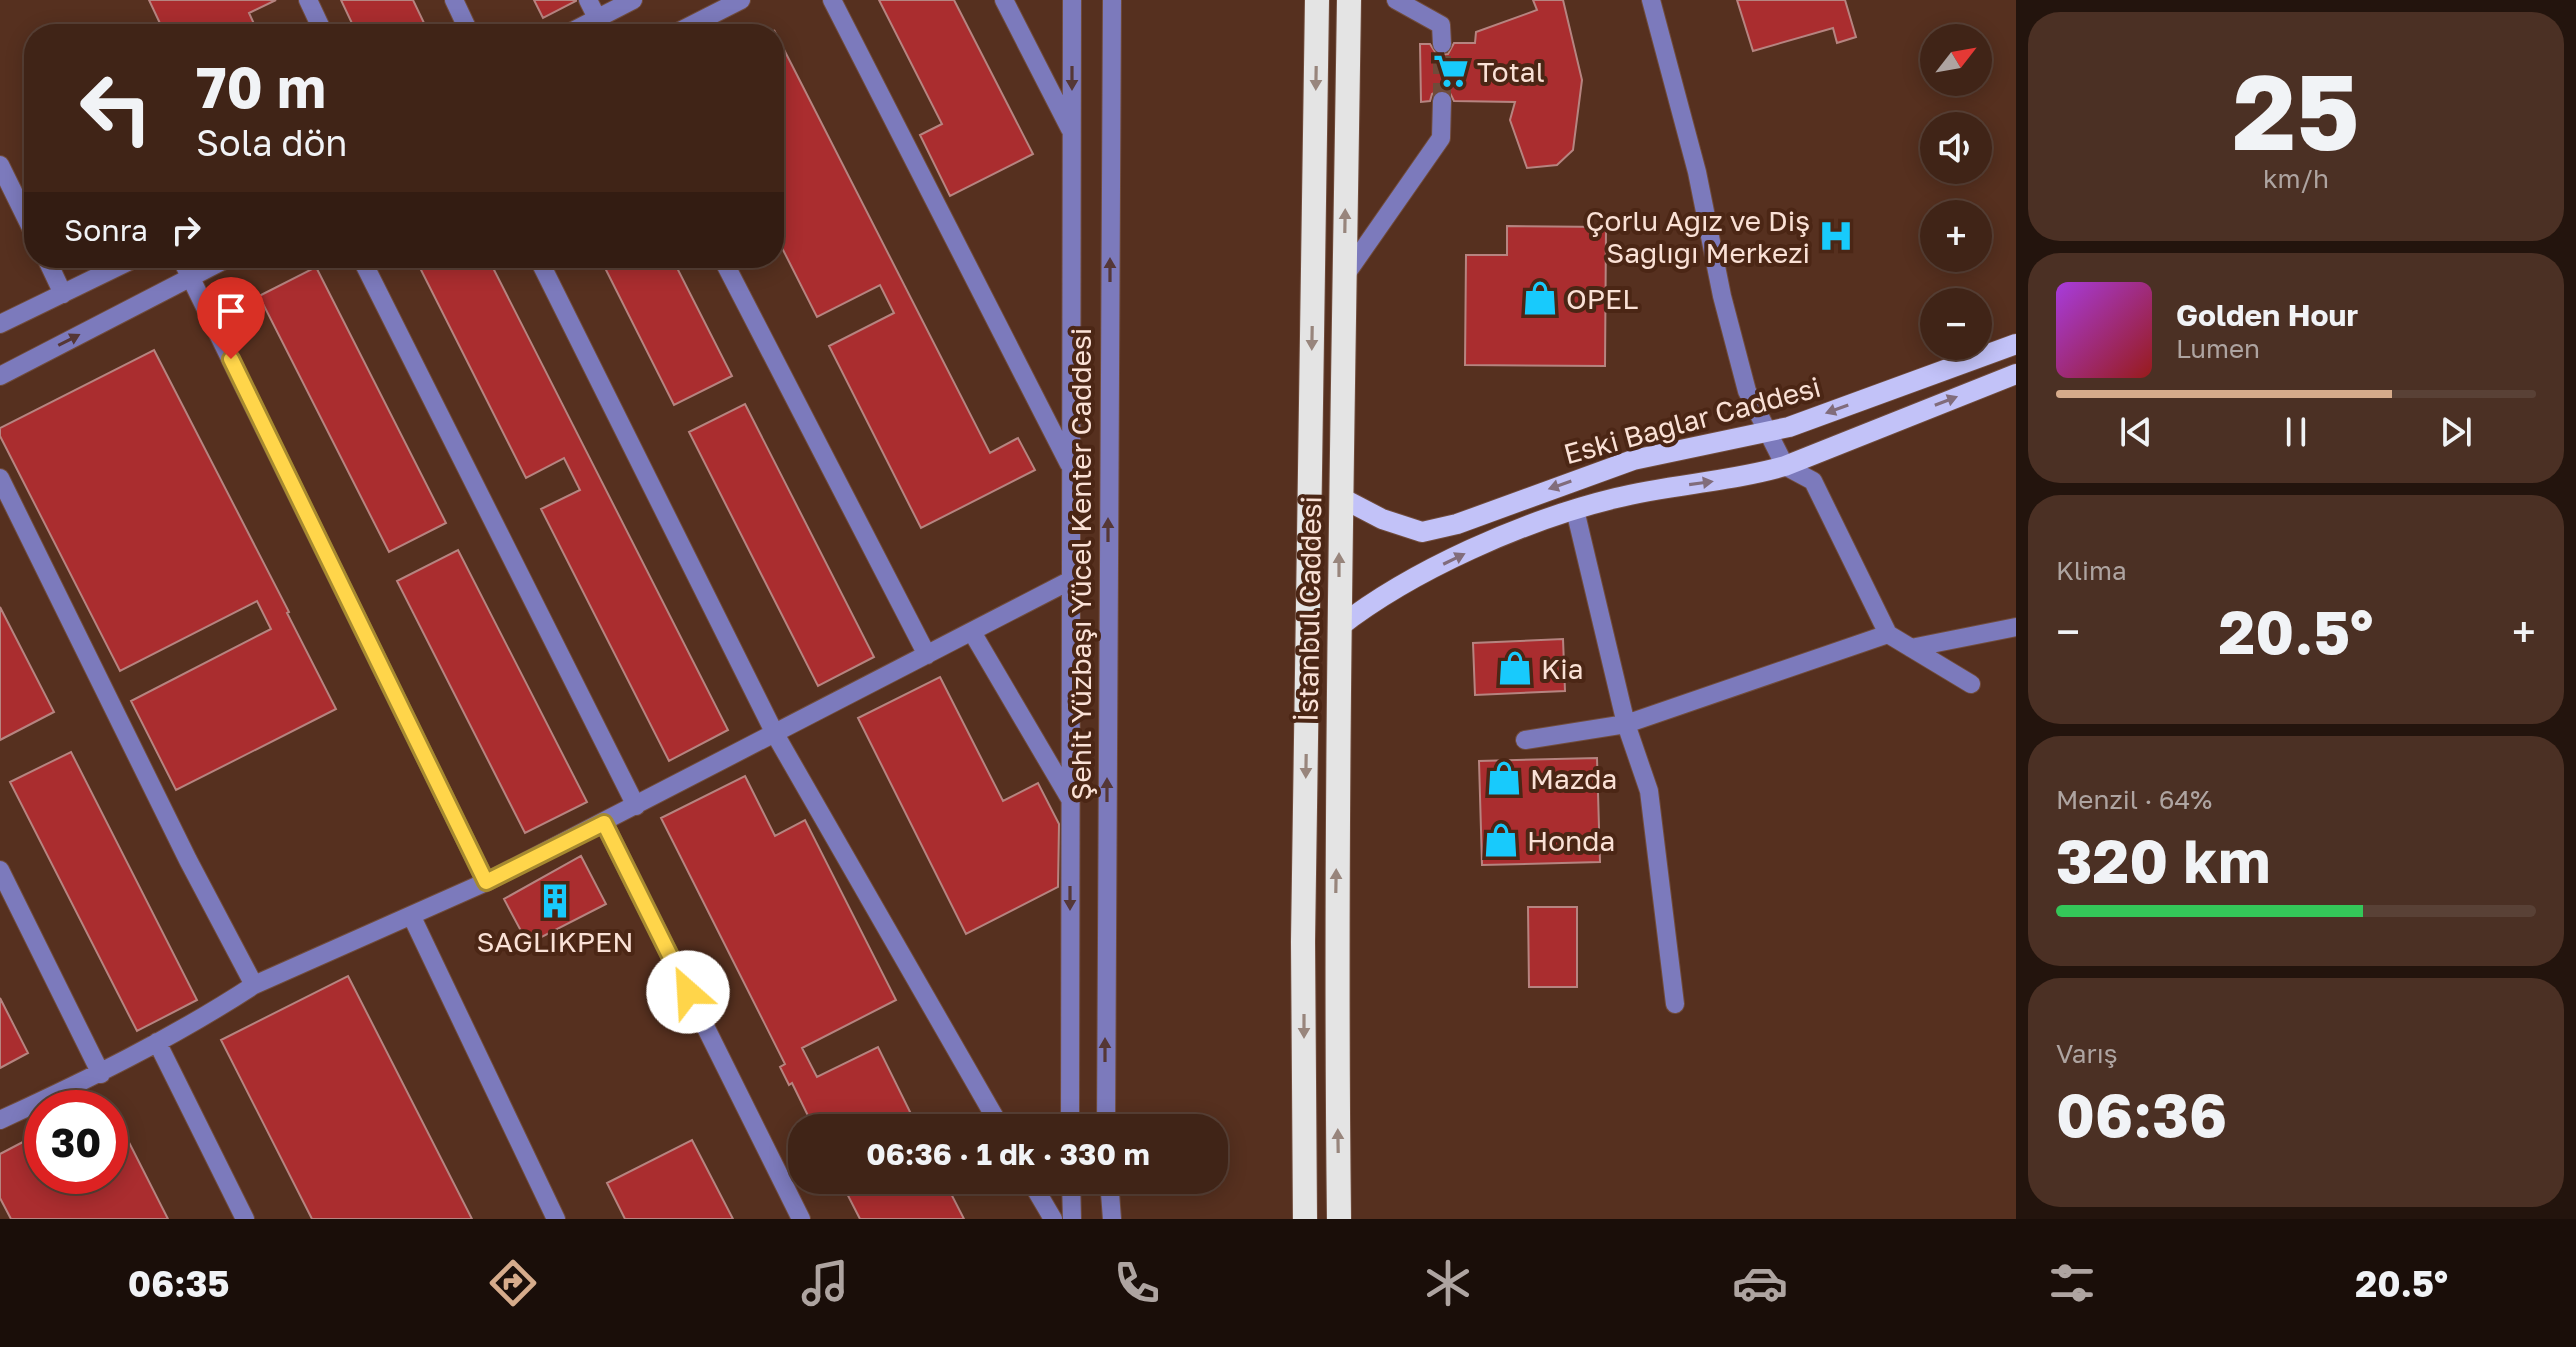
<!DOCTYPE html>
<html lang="tr">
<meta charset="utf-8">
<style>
:root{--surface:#402417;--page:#4b3024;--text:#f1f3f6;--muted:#aea4a1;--line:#594136;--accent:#d6ab8b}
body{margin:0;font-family:"Golos Text",sans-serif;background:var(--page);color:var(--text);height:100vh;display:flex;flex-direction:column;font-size:30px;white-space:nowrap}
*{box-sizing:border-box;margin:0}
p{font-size:26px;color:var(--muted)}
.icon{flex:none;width:44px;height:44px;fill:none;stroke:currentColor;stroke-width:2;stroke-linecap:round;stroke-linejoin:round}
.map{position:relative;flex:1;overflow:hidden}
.drawer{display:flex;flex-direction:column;gap:12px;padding:12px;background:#23140d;width:560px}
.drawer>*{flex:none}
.hud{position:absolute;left:24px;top:24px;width:760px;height:244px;border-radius:32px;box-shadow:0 4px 20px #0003,0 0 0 2px var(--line);background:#402417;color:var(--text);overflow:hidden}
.needle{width:52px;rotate:59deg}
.buttons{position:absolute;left:1920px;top:24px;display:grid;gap:16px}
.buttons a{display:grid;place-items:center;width:72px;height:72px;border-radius:50%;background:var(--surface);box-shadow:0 4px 20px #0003,0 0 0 2px var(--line);font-size:40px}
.speed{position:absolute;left:24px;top:1090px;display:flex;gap:16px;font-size:40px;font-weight:700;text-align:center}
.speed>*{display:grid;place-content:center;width:104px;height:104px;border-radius:50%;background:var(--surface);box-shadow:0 4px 20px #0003,0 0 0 2px var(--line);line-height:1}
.speed .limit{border:12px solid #d22;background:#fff;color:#111}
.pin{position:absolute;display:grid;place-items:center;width:68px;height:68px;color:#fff;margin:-82px -34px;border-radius:50% 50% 50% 0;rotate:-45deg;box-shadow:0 0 8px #0007}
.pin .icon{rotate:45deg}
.me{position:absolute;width:88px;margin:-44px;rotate:334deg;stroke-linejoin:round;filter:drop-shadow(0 0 6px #0008)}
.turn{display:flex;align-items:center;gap:28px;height:168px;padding:0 40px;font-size:36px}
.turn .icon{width:104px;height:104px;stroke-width:2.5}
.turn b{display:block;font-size:56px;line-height:68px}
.then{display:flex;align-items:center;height:76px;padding:0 40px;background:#0003;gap:16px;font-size:30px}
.big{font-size:60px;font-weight:700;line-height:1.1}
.drawer .card{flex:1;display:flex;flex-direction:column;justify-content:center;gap:12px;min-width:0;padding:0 28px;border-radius:32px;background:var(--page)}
.drawer .dial{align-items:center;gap:0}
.dial b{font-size:104px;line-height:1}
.song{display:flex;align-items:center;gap:24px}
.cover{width:96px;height:96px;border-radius:12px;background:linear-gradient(135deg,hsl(280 70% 55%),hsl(0 70% 35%))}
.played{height:8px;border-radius:4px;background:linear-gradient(90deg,var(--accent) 70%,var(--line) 70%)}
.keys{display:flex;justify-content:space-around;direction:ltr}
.heat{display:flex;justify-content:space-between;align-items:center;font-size:44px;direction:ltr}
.charge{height:12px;border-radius:6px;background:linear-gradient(90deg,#34c759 64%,var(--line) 0)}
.trip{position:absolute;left:788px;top:1114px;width:440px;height:80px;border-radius:32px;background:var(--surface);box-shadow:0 4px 20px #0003,0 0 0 2px var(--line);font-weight:700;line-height:80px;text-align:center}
.dock{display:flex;height:128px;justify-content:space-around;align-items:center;background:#1a0e09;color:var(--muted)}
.dock .icon{width:56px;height:56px}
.dock .active{color:var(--accent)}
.dock b{font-size:36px;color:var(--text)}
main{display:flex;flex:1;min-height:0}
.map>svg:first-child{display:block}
.building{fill:#aa2d2f;stroke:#b68480;stroke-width:2}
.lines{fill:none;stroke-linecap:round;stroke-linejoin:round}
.minor-tunnel{stroke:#6f4b3a;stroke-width:18;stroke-dasharray:18 9;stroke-linecap:butt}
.minor-casing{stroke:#704c3c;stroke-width:20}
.major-casing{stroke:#704c3c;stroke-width:22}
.highway-casing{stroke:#704c3c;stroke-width:26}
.minor{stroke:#7c7abc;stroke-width:18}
.major{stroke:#c2c2f8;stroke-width:20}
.highway{stroke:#e4e4e4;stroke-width:24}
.oneway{fill:#553736}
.oneway2{fill:#98857c}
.oneway3{fill:#816c7b}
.route-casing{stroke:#a68a30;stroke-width:20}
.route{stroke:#ffd54a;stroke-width:14}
.labels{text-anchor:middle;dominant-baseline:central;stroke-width:8;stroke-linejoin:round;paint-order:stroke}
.poi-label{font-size:28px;fill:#fae1d6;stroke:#4b2615;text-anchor:start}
.street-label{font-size:28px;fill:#fae1d6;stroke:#4b2615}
</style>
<main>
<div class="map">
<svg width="2016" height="1219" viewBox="0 0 2016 1219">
<rect width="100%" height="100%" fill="#56301f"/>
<path class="building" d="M149 0H276L249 13 255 26 237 34 233 29 223 34H165Z
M341 0H413L425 25 406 34H357Z
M534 0H576V1L543 18Z
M879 0H954L1033 154 950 196 920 135 942 124Z
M1533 0H1563L1582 80 1573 150 1557 165 1527 168 1510 120 1515 102 1454 101 1449 91 1442 89 1432 94 1430 101 1421 102 1420 44H1430L1437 55 1448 54 1454 43H1475L1476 32 1537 10Z
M1737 0H1845L1856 37 1837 43 1833 28 1753 51Z
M774 30 990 453 1018 438 1035 470 921 528 829 346 894 313 880 285 817 317 774 232Z
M1507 226 1606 227 1605 366 1465 365 1466 255H1507Z
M415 258H488L728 730 669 761 541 509 580 490 564 458 526 478Z
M600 258H672L732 376 674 405Z
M316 267 446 523 389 552 259 296Z
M154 350 289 612 287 613 336 709 176 790 131 701 271 629 257 601 120 671 0 436V428Z
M745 404 874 657 818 686 689 432Z
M458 550 587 802 525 833 397 581Z
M0 607 54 712 0 740Z
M1563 639 1565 691 1475 695 1473 643Z
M940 677 1003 801 1038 783 1059 824 1058 887 966 934 858 718Z
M71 752 197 1000 137 1031 10 782Z
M1597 758 1600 862 1482 865 1479 761Z
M745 776 775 836 805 820 896 1000 802 1048 817 1077 878 1047 918 1128H814L792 1083 789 1085 780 1067 785 1064 661 818Z
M581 856 606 904 528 944 504 899Z
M1528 907H1577V987H1529Z
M348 976 472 1219H312L221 1040Z
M0 998 28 1053 0 1068Z
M110 1105 168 1219H11L0 1198V1154L42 1132V1176H110Z
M692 1140 733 1219H625L607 1183Z
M840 1180H944L964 1219H860Z"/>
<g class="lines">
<path class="minor-tunnel" d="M1442 101V44"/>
<g class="minor-casing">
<path id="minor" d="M308 0 324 34
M454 0 470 34
M588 0 605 34
M832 0 1069 464
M1004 0 1070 129
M1396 0 1441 25 1442 44
M1651 0 1697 172 1722 296 1747 391 1785 466 1813 481 1888 634 1971 684
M567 34 633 0
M674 34 741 0
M0 165 34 234
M46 258 63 294
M181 258 486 882
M361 258 636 806
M538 258 775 734 1001 1128
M722 258 927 655
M1344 277 1441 138 1442 101
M0 324 136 258
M0 376 228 258
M0 478 188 860 254 985 486 882 1071 580
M1575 510 1626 724 1649 791 1675 1004
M972 632 1070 799
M1911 648 2016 627
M1525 740 1626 724 1888 634
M604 823 801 1219
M0 870 101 1074
M412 917 556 1219
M157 1042 245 1219
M0 1120C87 1080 173 1038 254 985
M1070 1128 1072 0
M1106 1128 1112 0
M1030 1180 1053 1219
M1071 1180 1072 1219
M1109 1180 1112 1219"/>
</g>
<g class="major-casing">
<path id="major" d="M1340 497 1382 519 1422 532 1457 524 1633 460 1789 427 2016 344
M1339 627C1412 570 1525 520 1616 498 1672 484 1730 482 1785 466L2016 374"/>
</g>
<g class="highway-casing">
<path id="highway" d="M1305 1219 1303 942 1317 0
M1339 1219C1334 812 1343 406 1349 0"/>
</g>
<use href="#minor" class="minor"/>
<use href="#major" class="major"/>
<use href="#highway" class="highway"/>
</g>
<defs><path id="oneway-solid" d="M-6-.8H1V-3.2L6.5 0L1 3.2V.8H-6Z" transform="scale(2)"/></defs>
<g class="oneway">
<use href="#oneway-solid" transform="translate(1072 78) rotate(90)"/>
<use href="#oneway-solid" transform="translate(1110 270) rotate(-90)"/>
<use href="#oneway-solid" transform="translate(69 340) rotate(-27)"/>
<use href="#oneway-solid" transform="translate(1108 530) rotate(-90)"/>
<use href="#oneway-solid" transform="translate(1107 790) rotate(-90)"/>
<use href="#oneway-solid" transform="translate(1070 898) rotate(90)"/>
<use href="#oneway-solid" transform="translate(1105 1050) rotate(-90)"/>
</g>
<g class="oneway2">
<use href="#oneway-solid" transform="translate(1316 78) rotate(91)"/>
<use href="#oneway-solid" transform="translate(1345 221) rotate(-89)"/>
<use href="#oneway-solid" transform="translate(1312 338) rotate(91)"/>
<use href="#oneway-solid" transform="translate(1339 565) rotate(-90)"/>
<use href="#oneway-solid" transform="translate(1306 766) rotate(91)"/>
<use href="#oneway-solid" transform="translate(1336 881) rotate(-89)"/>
<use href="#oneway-solid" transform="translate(1304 1026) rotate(90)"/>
<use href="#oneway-solid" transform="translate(1338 1141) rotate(-91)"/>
</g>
<g class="oneway3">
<use href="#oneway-solid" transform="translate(1946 401) rotate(-21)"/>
<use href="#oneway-solid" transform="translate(1837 409) rotate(160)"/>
<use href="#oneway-solid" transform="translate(1701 483) rotate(-8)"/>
<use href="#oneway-solid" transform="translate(1560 485) rotate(161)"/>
<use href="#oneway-solid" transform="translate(1454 559) rotate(-26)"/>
</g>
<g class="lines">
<g class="route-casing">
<path id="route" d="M231 359 486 882 604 823 688 992"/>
</g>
<use href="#route" class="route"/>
</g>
<defs>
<g id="supermarket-bare" transform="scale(2.76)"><path d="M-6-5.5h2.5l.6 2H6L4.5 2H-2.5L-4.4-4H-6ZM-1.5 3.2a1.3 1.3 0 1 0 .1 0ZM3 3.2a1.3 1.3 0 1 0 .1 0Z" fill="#18cafc" stroke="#4b2615" stroke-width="2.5" paint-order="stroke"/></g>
<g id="hospital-bare" transform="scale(2.76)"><path d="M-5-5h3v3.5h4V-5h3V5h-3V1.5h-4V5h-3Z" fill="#18cafc" stroke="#4b2615" stroke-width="2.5" paint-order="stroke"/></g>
<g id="shop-bare" transform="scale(2.76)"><path d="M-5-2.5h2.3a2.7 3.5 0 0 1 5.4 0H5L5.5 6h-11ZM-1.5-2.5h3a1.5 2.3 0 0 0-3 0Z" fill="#18cafc" stroke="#4b2615" stroke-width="2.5" paint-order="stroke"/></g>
<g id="building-bare" transform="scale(2.76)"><path d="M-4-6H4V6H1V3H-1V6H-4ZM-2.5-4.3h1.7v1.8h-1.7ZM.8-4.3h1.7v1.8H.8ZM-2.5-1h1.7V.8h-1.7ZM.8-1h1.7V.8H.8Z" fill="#18cafc" stroke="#4b2615" stroke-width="2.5" paint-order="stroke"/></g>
</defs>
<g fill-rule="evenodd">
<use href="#supermarket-bare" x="1451" y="71"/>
<use href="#hospital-bare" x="1836" y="236"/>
<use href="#shop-bare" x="1540" y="298"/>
<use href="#shop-bare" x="1515" y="668"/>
<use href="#shop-bare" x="1504" y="778"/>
<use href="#shop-bare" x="1501" y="840"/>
<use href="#building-bare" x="555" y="901"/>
</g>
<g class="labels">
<g class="poi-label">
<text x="1477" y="71">Total</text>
<text x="1810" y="220" text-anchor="end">Çorlu Ağız ve Diş<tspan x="1810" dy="32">Sağlığı Merkezi</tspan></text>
<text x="1566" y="298">OPEL</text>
<text x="1541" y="668">Kia</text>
<text x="1530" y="778">Mazda</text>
<text x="1527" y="840">Honda</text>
<text x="555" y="941" text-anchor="middle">SAĞLIKPEN</text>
</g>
<g class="street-label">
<text transform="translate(1692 420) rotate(-15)">Eski Bağlar Caddesi</text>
<text transform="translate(1080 564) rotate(-90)">Şehit Yüzbaşı Yücel Kenter Caddesi</text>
<text transform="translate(1309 609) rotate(-89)">İstanbul Caddesi</text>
</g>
</g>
</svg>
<div class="buttons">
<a><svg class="needle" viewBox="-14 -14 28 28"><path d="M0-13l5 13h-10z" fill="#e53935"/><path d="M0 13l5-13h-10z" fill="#aea4a1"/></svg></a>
<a><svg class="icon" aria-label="sound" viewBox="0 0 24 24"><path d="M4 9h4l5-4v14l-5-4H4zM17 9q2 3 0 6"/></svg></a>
<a>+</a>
<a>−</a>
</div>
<div class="speed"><div class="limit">30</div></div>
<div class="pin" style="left:231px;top:359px;background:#d93025"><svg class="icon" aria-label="arrive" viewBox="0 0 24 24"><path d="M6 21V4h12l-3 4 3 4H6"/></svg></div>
<svg class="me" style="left:688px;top:992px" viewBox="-20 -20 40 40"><circle r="19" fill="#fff"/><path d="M0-13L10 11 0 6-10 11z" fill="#ffd54a"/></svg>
<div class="trip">06:36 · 1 dk · 330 m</div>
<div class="hud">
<div class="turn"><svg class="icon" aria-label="left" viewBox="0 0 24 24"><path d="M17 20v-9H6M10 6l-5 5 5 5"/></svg><div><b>70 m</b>Sola dön</div></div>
<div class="then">Sonra<svg class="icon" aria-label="right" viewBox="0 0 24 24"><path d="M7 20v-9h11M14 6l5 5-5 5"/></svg></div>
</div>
</div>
<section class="drawer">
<div class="card dial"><b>25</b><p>km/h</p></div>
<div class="card">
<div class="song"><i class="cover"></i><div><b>Golden Hour</b><p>Lumen</p></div></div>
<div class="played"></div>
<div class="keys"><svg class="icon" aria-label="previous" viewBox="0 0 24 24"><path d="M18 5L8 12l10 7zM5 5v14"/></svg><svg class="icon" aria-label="pause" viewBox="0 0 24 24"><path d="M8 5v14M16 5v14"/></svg><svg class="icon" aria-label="next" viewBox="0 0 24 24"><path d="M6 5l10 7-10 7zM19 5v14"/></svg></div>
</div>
<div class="card"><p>Klima</p>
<div class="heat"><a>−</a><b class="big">20.5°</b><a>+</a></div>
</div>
<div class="card"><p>Menzil · 64%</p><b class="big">320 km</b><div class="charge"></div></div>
<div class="card"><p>Varış</p><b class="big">06:36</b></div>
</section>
</main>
<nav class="dock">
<b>06:35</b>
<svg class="icon active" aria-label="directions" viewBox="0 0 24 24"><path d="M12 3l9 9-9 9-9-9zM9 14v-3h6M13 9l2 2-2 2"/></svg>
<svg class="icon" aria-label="music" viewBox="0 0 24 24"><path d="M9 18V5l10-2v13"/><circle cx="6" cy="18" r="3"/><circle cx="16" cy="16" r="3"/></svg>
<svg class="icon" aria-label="phone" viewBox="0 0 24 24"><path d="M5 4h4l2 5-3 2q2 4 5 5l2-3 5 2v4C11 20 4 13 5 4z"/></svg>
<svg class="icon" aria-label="climate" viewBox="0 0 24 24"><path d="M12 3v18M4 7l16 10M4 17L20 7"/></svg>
<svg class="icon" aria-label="car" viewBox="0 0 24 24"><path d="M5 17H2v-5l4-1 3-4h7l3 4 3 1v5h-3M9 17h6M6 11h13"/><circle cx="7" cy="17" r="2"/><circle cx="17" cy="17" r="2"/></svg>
<svg class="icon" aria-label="filters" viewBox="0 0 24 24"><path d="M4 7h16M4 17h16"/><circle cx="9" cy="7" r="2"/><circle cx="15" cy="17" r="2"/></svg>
<b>20.5°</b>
</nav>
